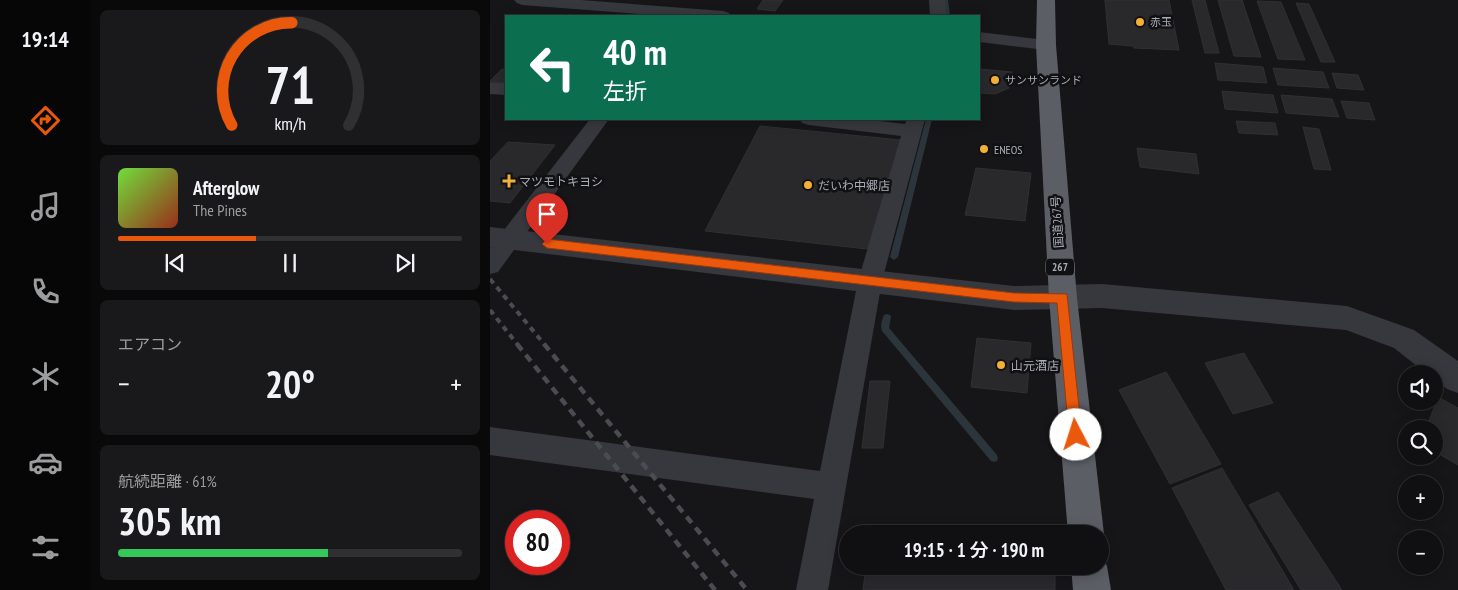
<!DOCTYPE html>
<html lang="ja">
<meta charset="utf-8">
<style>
:root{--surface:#101012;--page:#19191b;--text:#f1f3f6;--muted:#9c9d9f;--line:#303032;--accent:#ea580c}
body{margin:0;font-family:"PT Sans Narrow","Noto Sans JP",sans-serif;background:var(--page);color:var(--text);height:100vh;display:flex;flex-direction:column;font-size:19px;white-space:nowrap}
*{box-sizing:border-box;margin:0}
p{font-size:16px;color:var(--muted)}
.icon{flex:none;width:28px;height:28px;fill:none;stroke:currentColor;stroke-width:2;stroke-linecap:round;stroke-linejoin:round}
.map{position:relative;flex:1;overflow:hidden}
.panel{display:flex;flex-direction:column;gap:10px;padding:10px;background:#09090a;width:400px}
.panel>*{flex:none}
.guide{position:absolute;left:15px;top:15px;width:475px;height:105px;border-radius:0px;box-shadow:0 2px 12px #0003,0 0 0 1px var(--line);background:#0b6e4f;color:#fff;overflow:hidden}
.tools{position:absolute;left:908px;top:365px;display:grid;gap:10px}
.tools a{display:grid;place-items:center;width:45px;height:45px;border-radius:50%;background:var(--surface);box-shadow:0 2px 12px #0003,0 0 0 1px var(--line);font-size:25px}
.speed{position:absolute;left:15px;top:510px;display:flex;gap:10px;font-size:25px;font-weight:700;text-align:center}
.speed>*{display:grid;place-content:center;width:65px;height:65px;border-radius:50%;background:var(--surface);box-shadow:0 2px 12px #0003,0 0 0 1px var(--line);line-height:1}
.speed .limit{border:8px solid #d22;background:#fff;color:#111}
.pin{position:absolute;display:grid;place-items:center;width:42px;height:42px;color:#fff;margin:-51px -21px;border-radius:50% 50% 50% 0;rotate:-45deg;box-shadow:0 0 5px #0007}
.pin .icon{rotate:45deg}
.me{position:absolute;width:55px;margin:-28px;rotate:355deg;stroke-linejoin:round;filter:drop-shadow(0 0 4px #0008)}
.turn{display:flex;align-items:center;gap:18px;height:105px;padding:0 15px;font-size:22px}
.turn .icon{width:65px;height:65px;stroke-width:2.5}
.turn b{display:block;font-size:35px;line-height:42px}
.big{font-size:38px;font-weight:600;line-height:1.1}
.panel .widget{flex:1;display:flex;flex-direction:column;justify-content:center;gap:8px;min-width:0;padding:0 18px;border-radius:8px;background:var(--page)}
.panel .dial{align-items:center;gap:0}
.dial svg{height:130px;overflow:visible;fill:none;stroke:var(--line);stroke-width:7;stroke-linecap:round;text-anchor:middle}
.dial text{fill:var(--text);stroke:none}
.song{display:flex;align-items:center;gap:15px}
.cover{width:60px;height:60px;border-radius:8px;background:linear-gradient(135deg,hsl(100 70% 55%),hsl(10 70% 35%))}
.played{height:5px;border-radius:2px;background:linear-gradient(90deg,var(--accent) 40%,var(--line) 40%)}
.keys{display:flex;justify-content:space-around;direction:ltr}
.heat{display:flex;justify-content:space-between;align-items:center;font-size:28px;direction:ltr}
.charge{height:8px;border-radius:4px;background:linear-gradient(90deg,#34c759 61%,var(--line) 0)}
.trip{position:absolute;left:349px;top:525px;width:270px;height:50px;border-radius:25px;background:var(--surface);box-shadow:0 2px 12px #0003,0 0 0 1px var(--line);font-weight:600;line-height:50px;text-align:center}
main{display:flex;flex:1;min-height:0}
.dock{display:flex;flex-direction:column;width:90px;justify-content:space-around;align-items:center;background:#060607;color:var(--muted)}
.dock .icon{width:35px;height:35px}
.dock .active{color:var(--accent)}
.dock b{font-size:22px;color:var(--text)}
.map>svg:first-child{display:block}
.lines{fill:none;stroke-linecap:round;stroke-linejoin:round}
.stream{fill:#2c353c;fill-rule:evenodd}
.building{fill:#29292c;stroke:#303034}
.minor{fill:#37383d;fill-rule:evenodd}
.tertiary{fill:#37383d;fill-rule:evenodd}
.trunk{fill:#5b5e65;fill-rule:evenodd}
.rail-far1{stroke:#4a4c52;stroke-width:4;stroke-dasharray:5.5 5;stroke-linecap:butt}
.rail{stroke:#4a4c52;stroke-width:4.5;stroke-dasharray:8 6;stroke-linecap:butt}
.route{fill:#ea580c;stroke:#983908}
.poi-dot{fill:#f2b134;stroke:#111113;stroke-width:2}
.labels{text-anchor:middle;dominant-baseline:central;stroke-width:5;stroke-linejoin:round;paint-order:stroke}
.far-poi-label{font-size:11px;fill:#a8adb8;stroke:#111113;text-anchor:start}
.shield{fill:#111113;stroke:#7b7e86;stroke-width:1}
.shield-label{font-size:11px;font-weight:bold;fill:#a8adb8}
.poi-label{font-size:12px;fill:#a8adb8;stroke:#111113;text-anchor:start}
.street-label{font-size:12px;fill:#a8adb8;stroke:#111113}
</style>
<main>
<nav class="dock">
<b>19:14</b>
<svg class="icon active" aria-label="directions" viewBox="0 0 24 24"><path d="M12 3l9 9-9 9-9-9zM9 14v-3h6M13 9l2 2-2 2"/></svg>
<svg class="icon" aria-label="music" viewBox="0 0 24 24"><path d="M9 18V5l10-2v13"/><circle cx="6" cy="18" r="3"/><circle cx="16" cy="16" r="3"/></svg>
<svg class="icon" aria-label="phone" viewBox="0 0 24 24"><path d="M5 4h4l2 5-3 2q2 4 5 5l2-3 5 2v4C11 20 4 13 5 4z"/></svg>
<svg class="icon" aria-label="climate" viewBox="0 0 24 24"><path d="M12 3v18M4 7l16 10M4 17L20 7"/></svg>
<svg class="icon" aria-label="car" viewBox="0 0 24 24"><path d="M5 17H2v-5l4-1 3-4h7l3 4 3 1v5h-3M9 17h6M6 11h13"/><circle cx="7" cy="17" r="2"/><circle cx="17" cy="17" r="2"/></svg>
<svg class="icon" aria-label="filters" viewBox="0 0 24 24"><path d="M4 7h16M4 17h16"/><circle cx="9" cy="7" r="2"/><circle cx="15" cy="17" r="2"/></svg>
</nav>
<section class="panel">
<div class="widget dial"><svg viewBox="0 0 100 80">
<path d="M14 69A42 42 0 1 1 86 69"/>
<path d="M14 69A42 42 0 0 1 51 6" stroke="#ea580c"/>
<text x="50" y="56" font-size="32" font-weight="700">71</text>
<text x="50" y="72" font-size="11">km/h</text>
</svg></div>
<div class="widget">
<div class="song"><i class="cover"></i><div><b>Afterglow</b><p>The Pines</p></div></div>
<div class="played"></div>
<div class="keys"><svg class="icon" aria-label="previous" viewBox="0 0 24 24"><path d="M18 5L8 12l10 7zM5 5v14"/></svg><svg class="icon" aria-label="pause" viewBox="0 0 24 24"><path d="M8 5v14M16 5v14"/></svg><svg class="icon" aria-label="next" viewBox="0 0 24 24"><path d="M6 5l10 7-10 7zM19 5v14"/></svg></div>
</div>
<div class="widget"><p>エアコン</p>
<div class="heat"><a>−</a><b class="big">20°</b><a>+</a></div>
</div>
<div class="widget"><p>航続距離 · 61%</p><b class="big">305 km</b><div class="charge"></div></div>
</section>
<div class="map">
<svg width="968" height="590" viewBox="0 0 968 590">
<rect width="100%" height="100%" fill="#161618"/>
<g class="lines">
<path class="stream" d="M454 0H458L460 16H455Z
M436 119H442L408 257 404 260 400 257Z
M397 314 400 315 401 317 399 328 507 455 508 458 507 461 504 462 501 461 392 331C390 327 392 319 394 315Z"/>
</g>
<path class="building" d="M273 0H293L285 11 267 9Z
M615 0H679L689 50 644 48 643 46 619 44Z
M702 0H715L729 53H715Z
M728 0H752L771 57 744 56Z
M767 1 791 2 815 60 788 59Z
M806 3 819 4 845 62H831Z
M725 63 773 67 777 83 728 80Z
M783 68 833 72 839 88 788 85Z
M12 69 16 70V83L0 81Z
M489 69 522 72 519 88 505 94 489 93Z
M842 73 868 75 874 90 847 88Z
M732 91 783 95 788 113 735 109Z
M791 95 842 99 849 117 796 113Z
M851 101 879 103 885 120 857 118Z
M746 121 785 123 788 135 749 133Z
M270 126 411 140 377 249 215 231Z
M813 127 829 129 841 170 824 169Z
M18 142 65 145 20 203 0 201V161Z
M647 148 706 154 709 174 650 167Z
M486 168 541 173 535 221 475 215Z
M487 338 541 343 537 393 481 387Z
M754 353 783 403 743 414 715 363Z
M676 372 731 464 680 484 629 390Z
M380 381H400L393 448H372Z
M948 397 968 408V465L944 451V429H936Z
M732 468 804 590H736L682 488Z
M788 492 852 590H811L759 505Z
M376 566 565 567V590H373Z"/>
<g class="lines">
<path class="minor" d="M24 0H91L233 11 239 13 241 16H176L32 5 27 3Z
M439 0H455L456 16H440Z
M489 32 556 40 562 41 564 45 562 49 556 50 489 42Z
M0 82 16 83V95L0 94Z
M100 119H119L8 272 0 274V248Z
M310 119H373L415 124 417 119H435L392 281 338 590H306L324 499 0 455V427L330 471 368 281 411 136 319 125 312 123Z"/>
<path class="tertiary" d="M0 227 524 286 612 284 857 306 924 330 968 361V393L957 389 944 379V374H937L904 348 856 330 612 308 524 310 0 247Z"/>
<path class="trunk" d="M547 0H565L566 45 587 298 614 534 610 543V534H578L559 298 546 45Z
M610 552 617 566 621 590H583L581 566H610Z"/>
<path class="rail-far1" d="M0 279 55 345
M0 310 28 345"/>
<path class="rail" d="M27 344 225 590
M54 344 257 590"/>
</g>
<path class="route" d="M57 239 524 293 577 294 592 435 590 439 586 441 581 439 579 435 567 303 524 302 57 248 52 244Z"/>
<g class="poi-dot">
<circle cx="650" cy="22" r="5"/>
<circle cx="505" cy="80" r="5"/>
<circle cx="494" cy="149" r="5"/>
<path d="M16.5 173.5h5v5h5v5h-5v5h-5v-5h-5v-5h5z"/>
<circle cx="318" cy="185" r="5"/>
<circle cx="511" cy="365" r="5"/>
</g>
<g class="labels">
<g class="far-poi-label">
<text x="660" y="22">赤玉</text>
<text x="515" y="80">サンサンランド</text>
</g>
<rect class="shield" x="556" y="258.5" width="28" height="17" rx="4"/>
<g class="shield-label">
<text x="570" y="267">267</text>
</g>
<g class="poi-label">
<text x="504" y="149">ENEOS</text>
<text x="29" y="181">マツモトキヨシ</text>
<text x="328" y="185">だいわ中郷店</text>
<text x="521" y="365">山元酒店</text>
</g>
<g class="street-label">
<text transform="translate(567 222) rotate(-94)">国道267号</text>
</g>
</g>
</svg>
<div class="tools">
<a><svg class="icon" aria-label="sound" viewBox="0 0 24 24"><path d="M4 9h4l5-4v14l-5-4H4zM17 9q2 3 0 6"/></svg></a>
<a><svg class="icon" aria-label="search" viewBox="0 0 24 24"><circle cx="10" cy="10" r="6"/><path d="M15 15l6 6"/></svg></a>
<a>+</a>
<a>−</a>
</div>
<div class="speed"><div class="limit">80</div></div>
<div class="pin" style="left:57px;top:244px;background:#d93025"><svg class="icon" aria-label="arrive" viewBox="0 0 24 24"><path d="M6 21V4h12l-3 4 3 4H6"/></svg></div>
<svg class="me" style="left:586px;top:435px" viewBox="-20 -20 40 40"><circle r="19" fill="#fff"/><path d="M0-13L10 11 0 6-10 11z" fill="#ea580c"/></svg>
<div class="trip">19:15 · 1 分 · 190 m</div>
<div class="guide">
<div class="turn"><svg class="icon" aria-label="left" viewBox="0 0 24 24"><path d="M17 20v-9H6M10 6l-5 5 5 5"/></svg><div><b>40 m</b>左折</div></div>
</div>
</div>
</main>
